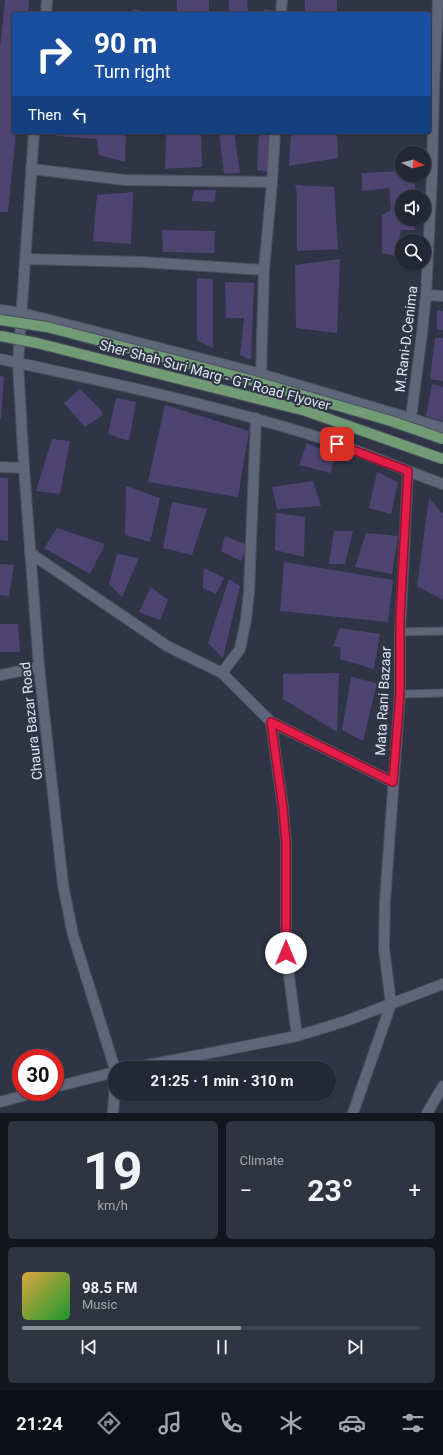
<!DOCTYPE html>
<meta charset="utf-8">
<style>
:root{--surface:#232834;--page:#2f3440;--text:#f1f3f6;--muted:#a3a6ac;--line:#40444f;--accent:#8c9099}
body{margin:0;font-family:Roboto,sans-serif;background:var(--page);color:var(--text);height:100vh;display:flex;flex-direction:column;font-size:15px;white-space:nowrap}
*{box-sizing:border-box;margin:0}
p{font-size:13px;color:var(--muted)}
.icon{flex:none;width:22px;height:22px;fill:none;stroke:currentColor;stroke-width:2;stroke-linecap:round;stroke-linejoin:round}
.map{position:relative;height:1113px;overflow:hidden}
.sheet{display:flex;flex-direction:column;gap:8px;padding:8px;background:#13161d;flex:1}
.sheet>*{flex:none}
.guide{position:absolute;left:12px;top:12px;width:419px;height:122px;border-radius:4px;box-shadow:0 1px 3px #0004,0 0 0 1px var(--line);background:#1a4fa0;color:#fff;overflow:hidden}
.needle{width:26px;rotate:96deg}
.fabs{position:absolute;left:395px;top:146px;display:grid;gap:8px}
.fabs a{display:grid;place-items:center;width:36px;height:36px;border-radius:50%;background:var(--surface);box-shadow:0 1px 3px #0004,0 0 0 1px var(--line);font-size:20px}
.speed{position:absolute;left:12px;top:1049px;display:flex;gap:8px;font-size:20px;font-weight:700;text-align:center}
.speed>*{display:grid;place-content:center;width:52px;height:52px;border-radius:50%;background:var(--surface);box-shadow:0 1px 3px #0004,0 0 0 1px var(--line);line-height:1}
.speed .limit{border:6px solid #d22;background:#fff;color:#111}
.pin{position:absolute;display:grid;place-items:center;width:34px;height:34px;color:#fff;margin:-17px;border-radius:8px;box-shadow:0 2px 6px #0006}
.me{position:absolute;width:44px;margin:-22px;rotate:0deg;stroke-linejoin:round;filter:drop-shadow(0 0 3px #0008)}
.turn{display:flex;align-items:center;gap:14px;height:84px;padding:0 16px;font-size:18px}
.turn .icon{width:52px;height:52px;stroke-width:2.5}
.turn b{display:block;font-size:28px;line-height:34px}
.then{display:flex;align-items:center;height:38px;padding:0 16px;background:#0003;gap:8px;font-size:15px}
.big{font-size:30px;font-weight:700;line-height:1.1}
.sheet .widget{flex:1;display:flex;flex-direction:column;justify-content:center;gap:6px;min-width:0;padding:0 14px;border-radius:6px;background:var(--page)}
.sheet .dial{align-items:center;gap:0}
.dial b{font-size:52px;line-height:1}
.song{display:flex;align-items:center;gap:12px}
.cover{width:48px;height:48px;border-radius:6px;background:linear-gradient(135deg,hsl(40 70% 55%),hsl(130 70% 35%))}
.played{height:4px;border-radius:2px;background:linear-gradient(90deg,var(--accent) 55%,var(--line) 55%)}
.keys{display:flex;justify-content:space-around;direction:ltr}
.heat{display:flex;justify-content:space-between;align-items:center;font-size:22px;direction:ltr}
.sheet .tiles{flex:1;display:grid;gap:8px;grid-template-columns:1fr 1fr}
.widget:last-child{grid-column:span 2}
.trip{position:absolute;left:108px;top:1061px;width:228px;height:40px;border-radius:20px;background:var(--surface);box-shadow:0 1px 3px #0004,0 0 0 1px var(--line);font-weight:700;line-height:40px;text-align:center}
.tabs{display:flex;height:64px;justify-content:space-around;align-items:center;background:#0e1015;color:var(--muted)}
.tabs .icon{width:28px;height:28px}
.tabs .current{color:var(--accent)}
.tabs b{font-size:18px;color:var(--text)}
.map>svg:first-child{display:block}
.building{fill:#4e4471}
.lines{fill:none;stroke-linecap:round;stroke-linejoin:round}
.service-casing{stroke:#4b515f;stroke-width:9}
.minor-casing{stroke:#4b515f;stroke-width:12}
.tertiary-casing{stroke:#4b515f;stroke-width:12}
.service{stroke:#5f6679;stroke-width:7}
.minor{stroke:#5f6679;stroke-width:10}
.tertiary{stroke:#5f6679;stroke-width:10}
.primary-bridge-casing{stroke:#4b515f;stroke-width:12;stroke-linecap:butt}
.primary-bridge{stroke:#709b74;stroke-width:10}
.route-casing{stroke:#92132f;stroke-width:10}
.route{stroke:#e11d48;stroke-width:7}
.labels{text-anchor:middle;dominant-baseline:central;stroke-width:4;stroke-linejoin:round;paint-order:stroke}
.street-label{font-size:14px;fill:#e0e4ef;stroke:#2f3546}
</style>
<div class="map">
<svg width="443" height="1113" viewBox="0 0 443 1113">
<rect width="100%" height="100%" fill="#2f3546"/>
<path class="building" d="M5 0H29L28 14H14V132H16L8 212H0V48Z
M177 0H209V14H177Z
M229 0H247L248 14H229Z
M305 0H337V14H305Z
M133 9 154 13V14H132Z
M264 9 275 11 274 14H264Z
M57 132H126L125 162 99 155 97 139 57 136Z
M166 132H201L202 167 165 169Z
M219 132H234L240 173 224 174Z
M259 132H269L268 172 257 170Z
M291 132H337L338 158 289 166Z
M402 171V175H415V197H402V219H415V230H401L396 256 382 253V215L391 210 389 188 362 191V173Z
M295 185 334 187 338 249 297 251V193Z
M194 190H216L215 202 191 201Z
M133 192 131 244 93 241 97 195Z
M162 230 215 231 214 253 163 252Z
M340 259 337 333 296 328 295 265Z
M197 278 213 279V348L197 340Z
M225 282 254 283 251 360 240 355 244 318H226Z
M437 310 443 311V330H437Z
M435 338H443V381L430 379Z
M0 376 4 377 1 419H0Z
M432 384 443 387V421L426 416Z
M80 389 101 410 103 415 85 427 64 403Z
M116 398 136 402 129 441 108 434Z
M165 405 249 431 238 497 148 482Z
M52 439 70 441 60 494 36 491Z
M307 443 334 455 331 473 299 465Z
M377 472 398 482 391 514 369 508Z
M0 478H8V541L0 540Z
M313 481 321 506 277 509 272 487Z
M126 486 160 498 150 542 125 535Z
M429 498 443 514V600L417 586Z
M172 502 207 509 192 555 163 548Z
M276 513 305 517 304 557 275 550Z
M57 528 105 544 90 574 44 548Z
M334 531H353L345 564H329Z
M366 533 398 536 392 574 355 567Z
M225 536 247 545 241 561 221 551Z
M117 554 139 558 122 597 109 584Z
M284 562 393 580 388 622 280 611Z
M0 564 14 565 9 596 0 595Z
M204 568 224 578 216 594 203 588Z
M229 579 240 586 223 658 208 643Z
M151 587 168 600 160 620 139 612Z
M0 624H18L20 652H0Z
M340 628 380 634 374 669 340 659 341 647 333 646Z
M339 673 337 732 283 699V674Z
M351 677 377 683 363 741 342 730Z"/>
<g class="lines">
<g class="service-casing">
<path id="service" d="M400 632 443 631
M400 694 443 693"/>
</g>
<g class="minor-casing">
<path id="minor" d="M281 14 282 0
M31 169 125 180 272 182
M26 259 142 262 264 270
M426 295 443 296
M261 374 264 270 272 182 275 132
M0 467 24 468
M30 553 167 646 222 673 271 722 393 782
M222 673 240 649 246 620 249 592 256 418
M0 675 39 667
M271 722 283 808 286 844V953L297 1036
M353 1113 391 1004
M427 1113 443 1086"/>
</g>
<g class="tertiary-casing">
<path id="tertiary" d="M46 14 47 0
M34 132 18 363 24 468 39 667 63 885 73 935 115 1069
M0 310 22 313 261 374 443 428
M0 359C108 382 216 405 321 438 362 451 402 470 443 484
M411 418 422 333 426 295 432 175 434 88 438 0
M391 1004 384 948 385 901 400 694V632L408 471
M133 1068 297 1036 346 1021 443 984
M55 1087 115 1072
M0 1102 37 1092
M113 1113 115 1081"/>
</g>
<use href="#service" class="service"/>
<use href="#minor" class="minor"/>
<use href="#tertiary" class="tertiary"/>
<g class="primary-bridge-casing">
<path id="primary-bridge" d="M0 320 47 327 243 378 391 421 443 439
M0 336 37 343 306 411 443 459"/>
</g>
<use href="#primary-bridge" class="primary-bridge"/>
</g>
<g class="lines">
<g class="route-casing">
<path id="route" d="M286 953V844L283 808 271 722 393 782 400 694V618L408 471 337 444"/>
</g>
<use href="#route" class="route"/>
</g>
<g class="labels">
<g class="street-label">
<text transform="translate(406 339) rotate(-83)">M.Rani-D.Cenima</text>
<text transform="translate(215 375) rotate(15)">Sher Shah Suri Marg - GT Road Flyover</text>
<text transform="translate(383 701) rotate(-87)">Mata Rani Bazaar</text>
<text transform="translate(31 721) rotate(-96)">Chaura Bazar Road</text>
</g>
</g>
</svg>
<div class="fabs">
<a><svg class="needle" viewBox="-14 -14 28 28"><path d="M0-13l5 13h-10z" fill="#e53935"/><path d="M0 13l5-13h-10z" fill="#a3a6ac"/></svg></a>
<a><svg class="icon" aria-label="sound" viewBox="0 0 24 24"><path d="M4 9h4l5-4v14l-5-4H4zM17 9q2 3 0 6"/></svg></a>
<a><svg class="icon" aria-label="search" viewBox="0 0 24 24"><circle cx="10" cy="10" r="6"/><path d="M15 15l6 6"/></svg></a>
</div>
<div class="speed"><div class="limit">30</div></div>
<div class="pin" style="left:337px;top:444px;background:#d93025"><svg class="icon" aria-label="arrive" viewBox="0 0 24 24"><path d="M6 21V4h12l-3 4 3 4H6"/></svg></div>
<svg class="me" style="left:286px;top:953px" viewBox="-20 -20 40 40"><circle r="19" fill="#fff"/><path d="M0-13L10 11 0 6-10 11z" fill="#e11d48"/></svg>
<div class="trip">21:25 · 1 min · 310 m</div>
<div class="guide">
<div class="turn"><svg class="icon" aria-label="right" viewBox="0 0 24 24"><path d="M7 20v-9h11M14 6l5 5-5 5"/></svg><div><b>90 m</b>Turn right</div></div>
<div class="then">Then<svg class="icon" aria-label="left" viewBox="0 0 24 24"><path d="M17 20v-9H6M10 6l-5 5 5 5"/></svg></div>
</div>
</div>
<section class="sheet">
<div class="tiles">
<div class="widget dial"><b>19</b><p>km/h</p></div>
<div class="widget"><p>Climate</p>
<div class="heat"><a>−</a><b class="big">23°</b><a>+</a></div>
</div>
<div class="widget">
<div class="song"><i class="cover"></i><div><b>98.5 FM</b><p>Music</p></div></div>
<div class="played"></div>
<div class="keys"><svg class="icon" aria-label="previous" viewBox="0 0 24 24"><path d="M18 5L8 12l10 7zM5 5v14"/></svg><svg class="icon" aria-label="pause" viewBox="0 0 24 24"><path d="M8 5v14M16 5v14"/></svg><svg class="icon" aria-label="next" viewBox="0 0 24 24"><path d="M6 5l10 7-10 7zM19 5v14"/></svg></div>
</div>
</div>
</section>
<nav class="tabs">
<b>21:24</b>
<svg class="icon current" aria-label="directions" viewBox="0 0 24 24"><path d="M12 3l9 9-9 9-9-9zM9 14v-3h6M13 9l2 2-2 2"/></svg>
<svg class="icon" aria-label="music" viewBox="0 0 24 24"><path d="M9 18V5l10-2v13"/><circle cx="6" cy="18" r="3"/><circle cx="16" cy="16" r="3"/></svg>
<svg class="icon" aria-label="phone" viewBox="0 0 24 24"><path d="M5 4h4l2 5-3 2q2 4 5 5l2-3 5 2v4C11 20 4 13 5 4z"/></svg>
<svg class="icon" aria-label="climate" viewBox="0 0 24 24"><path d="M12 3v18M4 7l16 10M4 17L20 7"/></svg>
<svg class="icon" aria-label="car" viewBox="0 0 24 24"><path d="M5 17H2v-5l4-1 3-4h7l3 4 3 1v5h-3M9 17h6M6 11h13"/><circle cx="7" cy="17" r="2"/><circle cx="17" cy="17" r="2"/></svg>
<svg class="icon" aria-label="filters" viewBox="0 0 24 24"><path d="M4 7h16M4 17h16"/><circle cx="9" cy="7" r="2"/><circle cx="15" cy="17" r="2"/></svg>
</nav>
